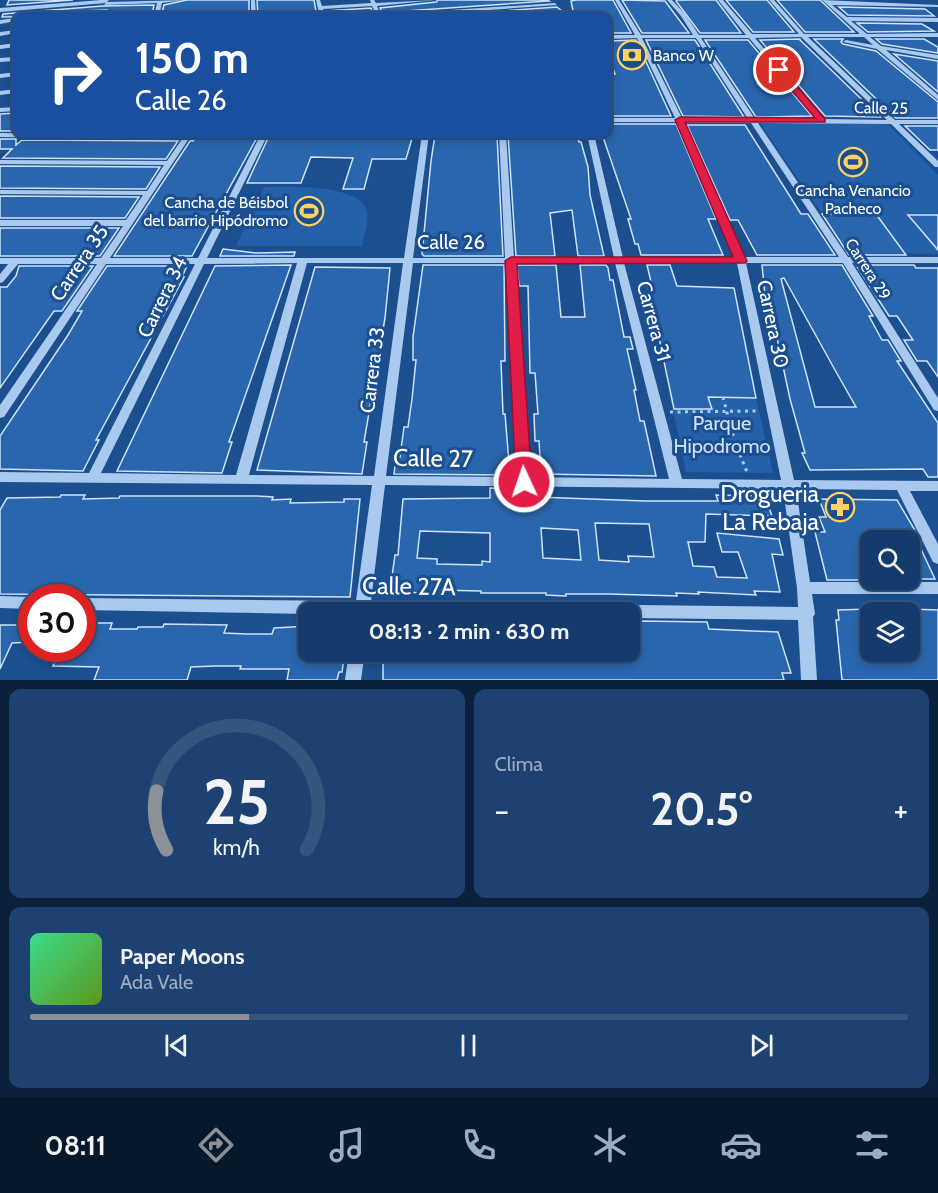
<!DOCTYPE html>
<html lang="es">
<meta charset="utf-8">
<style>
:root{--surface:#143b6b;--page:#1d4271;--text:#f1f3f6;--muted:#9dadc1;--line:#33557e;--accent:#8c9099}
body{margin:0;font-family:Cabin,sans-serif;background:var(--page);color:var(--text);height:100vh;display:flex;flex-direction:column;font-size:22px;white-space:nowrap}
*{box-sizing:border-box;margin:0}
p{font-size:20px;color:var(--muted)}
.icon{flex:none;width:33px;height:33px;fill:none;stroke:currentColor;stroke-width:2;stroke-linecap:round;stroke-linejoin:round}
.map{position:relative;height:680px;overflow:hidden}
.panel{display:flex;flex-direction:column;gap:9px;padding:9px;background:#0b203b;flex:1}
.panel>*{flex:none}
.top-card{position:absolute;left:12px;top:12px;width:600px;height:126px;border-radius:12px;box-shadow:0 3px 9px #0003,0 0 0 2px var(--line);background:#1a4fa0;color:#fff;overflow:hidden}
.tools{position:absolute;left:860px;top:530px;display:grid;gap:12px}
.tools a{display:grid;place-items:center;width:60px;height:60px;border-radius:12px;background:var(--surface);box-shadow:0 3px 9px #0003,0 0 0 2px var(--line);font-size:30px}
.speed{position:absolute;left:18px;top:584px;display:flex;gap:12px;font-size:30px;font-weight:700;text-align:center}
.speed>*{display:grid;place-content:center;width:78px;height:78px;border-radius:50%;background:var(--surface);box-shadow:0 3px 9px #0003,0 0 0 2px var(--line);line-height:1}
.speed .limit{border:9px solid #d22;background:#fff;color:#111}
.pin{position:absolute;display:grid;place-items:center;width:51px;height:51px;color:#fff;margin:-26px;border:3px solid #fff;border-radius:50%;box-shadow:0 2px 6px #0007}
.me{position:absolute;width:66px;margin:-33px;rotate:357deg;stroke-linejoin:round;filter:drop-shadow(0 0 4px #0008)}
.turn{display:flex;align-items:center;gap:21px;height:126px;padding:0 24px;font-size:27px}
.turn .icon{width:78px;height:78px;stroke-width:2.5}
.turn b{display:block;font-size:42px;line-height:51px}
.big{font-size:45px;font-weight:700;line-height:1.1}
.panel .card{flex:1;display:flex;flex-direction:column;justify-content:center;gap:9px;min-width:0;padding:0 21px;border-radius:12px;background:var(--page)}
.panel .dial{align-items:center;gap:0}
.dial svg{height:156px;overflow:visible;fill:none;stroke:var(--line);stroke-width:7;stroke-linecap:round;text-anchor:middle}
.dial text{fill:var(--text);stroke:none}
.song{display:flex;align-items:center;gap:18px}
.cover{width:72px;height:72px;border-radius:9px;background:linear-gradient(135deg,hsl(150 70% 55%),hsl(90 70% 35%))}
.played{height:6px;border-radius:3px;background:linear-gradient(90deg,var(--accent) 25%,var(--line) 25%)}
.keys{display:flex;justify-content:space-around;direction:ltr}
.heat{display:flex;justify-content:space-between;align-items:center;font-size:33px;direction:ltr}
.panel .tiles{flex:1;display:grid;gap:9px;grid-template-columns:1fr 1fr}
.card:last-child{grid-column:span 2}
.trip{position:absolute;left:298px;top:602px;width:342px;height:60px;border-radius:12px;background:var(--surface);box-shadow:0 3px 9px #0003,0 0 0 2px var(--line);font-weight:700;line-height:60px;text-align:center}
.tab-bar{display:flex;height:96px;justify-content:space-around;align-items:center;background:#08182b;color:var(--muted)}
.tab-bar .icon{width:42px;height:42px}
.tab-bar .current{color:var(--accent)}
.tab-bar b{font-size:27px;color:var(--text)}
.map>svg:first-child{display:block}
.green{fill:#2461a8}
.building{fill:#2a66ad;stroke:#cfe3fa;stroke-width:1.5;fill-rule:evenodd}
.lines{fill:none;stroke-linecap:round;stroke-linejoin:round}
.path{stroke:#a9c9ee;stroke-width:3;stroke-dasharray:3 4.5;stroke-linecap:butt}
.minor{fill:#a9c9ee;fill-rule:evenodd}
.route{fill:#e11d48;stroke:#92132f;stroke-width:1.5}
.labels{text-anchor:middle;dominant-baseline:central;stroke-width:6;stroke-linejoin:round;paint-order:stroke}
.far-poi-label{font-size:16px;fill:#fff;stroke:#1b4f8f;text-anchor:start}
.far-street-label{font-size:16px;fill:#fff;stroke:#1b4f8f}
.street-label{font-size:20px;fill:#fff;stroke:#1b4f8f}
.park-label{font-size:20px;fill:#cfe3fa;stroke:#1b4f8f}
.near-street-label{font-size:24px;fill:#fff;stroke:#1b4f8f}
.near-poi-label{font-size:24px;fill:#fff;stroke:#1b4f8f;text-anchor:end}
</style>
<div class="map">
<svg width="938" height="680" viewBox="0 0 938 680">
<rect width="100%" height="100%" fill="#1b4f8f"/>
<path class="green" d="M760 123H887L938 175V254L849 253Z
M264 187C288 187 348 184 364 205 372 216 364 234 362 246H236Z
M670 396 756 398 773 473 686 472Z"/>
<path class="building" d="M9 0H73L7 5Z
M187 0H249V16H195V12L161 16 164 5Z
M257 0H314L316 11 282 14 280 16H258Z
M438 0H547L549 1 391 12 383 15 380 8 436 2Z
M576 0H613L631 33H608V16H574L571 1Z
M622 0 665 1 689 33H642Z
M677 0H716L741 33H700L676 1Z
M726 0H767L794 32H753Z
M777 0H820L854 32H805Z
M154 5 152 16H106L109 12 107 10 61 12 56 16 2 17 3 14 102 6Z
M557 7 568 16H447V15Z
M839 7 925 9 934 16 848 15Z
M371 8 374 15 372 16H325L326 11Z
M857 23 922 24 934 31 868 32Z
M800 39V40L880 117 825 116 760 40Z
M814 39H843L841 42 843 44 876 51 938 102V118H896Z
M876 39H924L938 47V53L882 44Z
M636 40 671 116H608V74H615L608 55V41Z
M646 40H695L744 117 683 116Z
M705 40H748L812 116 756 117Z
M894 54 938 61V92Z
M16 113V131H0V114Z
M608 124H676L716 219H708L723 255H641L638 244H635L628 219H631L602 134H608Z
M687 125H745L801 214H808L835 255H757L738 220H730Z
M905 126H938V150H930Z
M199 134H259L192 256H114L190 141H193Z
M270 134H317L316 137 341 138 342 134 413 135 406 159H372L364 189H343L353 158 311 157 301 183H247Z
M438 134 497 135 503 256H424L422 254 431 161 435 135Z
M516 134H577L579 142H581L588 167 590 195 604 256H578L572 210 550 213 555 256H516L508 135H516Z
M0 139H16V145L22 140 178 141 166 159 3 158 12 149H0Z
M0 166 160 167 146 189 0 188Z
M0 196 139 197 125 218H0Z
M822 214H876L906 255H849Z
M908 215H938V250Z
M0 228H119L100 256H0Z
M223 249 257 253 295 252 294 256H220Z
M291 265 229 442H232L222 473 117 471 215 266Z
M423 265H504L505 361H501L503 414H505L510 475 394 474 396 457H400L404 427H408L412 399 416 360H413V337Z
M517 265H556L561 317H585L580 265H606L608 268 610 280H613L624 337H630L633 349H627L636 390H634L640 421H644L656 476 541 474 539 441H535L534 414H538L535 373H530L528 286H519Z
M647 265H670L677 286 734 288 756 398 708 397 712 409H674L648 286H652Z
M762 265H842L873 316H869L882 340H888L901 361H897L938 423V477H928L923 469 810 470 802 453H805L790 399 768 296H765ZM784 278 835 370 856 407H815L781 279Z
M856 265H914L916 268H938V377L927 361H917L904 340H913L897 316H889Z
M19 266H93L62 311H54L0 388V287H7L16 276Z
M107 266H187L182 277H184L96 440H99L83 471 0 469V436L68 335 81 313 82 311H77Z
M315 267 390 268 385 318 364 442H367L362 474 257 470Z
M490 488 510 489V496L645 501H718L716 495 765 496 772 516 706 514 705 542H688L693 566 714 567 717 577 747 578 738 552H722L717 533 779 539 783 555 772 554 780 592 754 591 756 595 698 592 699 594 676 593 677 596 609 594H566V596L546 595V593H481V591L435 590V594L390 591 395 555H398L403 499 490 498ZM595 523 649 524 654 557 628 556 629 562 599 560ZM541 528 578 530 581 560 543 558ZM420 531 490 533V562L482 561V565L437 564V559L417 558Z
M61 495H85L83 499 119 498 120 496H257L273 497 272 500 291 499 290 503 344 502V499H360L350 597 0 594V510L7 498 60 497Z
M819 499 897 500 916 532H913L935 579H909V540H870V580H827L815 532H825L819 517H826Z
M870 609V651H880L881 654H909V609L938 610V680H842L836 620H839L838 610Z
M639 621 707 622 709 629 778 632 791 673H782L784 680H383V651H630V628H640Z
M82 623H112L110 629H137L138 627H163L164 624 227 625 224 633 247 634H272L274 628 309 626V651H345L342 672H339L337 680H287L289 669H240L241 666H215L191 667 187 680H94L99 667 53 666 61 648H82Z
M0 625H32V642L12 643 0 669Z"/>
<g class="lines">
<path class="path" d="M723 397 735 443 747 472
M670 412 759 411
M681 444 767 443"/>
<path class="minor" d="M101 0H109L107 2 185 0 162 3 159 16H154L157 3 104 5 106 3 0 12V8Z
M251 0H255L256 16H251Z
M316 0H320L322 6 371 3 370 0H374L376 3 436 0 377 6 381 16H377L372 6 323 9 325 14 322 16H282L319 13Z
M615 0H619L641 35H693L681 16 667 0H672L685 14 699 35H746L718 0H723L752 34H799L769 0H774L804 34H860L822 0 938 5V7L832 5 847 17 938 18V22L851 21 867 34 938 33V37H870L881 46 938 55V59L886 50 938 95V100L877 49 843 42 846 40 873 45 864 37H808L895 120H938V124H899L938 161V167H935L891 124 758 123 848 257H938V263H852L938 398V411L934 410 843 263H746L794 480 938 481V491H910L938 544V564L933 562 897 490 796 489 810 582H938V594H812L815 614 813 617 817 680H801L798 620 630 618V612H309V614L82 610V598L356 601 372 485 0 482V472L89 473 195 264H106L4 417 0 418V405L97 264H18L3 282 0 283V274L8 264H0V258H101L123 226H0V220H126L143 195 0 194V190L147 191 164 165 0 164V160L167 161 182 139 0 137V133L185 135 192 134 110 258H198L261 134H268L207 258H404L422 134H429L413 258H505L499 134H506L514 258H614L587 134H594L623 258 735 257 677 122H608V118H675L637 38 608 39V35H635ZM801 37 802 38 887 120 824 119 755 38ZM642 38H696L748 119 682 118ZM701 38H749L817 119H755ZM684 123H751L839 257H744ZM297 263 236 475 101 473 204 264ZM307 263H403L374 476 249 475ZM413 263H506L517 477 386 476ZM515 263H615L669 479 530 477ZM624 263H737L781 480 682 479ZM385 485 783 489 797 588 798 607 371 602Z
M555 3 557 5 405 16H388L391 14Z
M107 12 105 15 58 16 61 14Z
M16 18V21L0 24V20Z
M16 30V33L0 36V32Z
M16 43V47L0 49V45Z
M16 57V61L0 62V58Z
M16 72V76L0 78V74Z
M16 89V93L0 95V91Z
M16 107V111L0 112V108Z
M0 596 33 597H32V609L0 608Z
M349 651H365L361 680H345Z"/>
</g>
<path class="route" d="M776 69H782L825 119V122H685L747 261 745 263 517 264 532 482 530 486 524 488 518 486 516 482 505 261 511 257H733L675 120 680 117 815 118 776 72Z"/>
<defs>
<g id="bank-ring" transform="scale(1.5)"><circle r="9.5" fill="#1b4f8f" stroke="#ffd166" stroke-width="1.5"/><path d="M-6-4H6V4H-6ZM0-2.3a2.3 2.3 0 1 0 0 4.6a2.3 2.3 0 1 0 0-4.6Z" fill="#ffd166"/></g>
<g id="stadium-ring" transform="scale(1.5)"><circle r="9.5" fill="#1b4f8f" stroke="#ffd166" stroke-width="1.5"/><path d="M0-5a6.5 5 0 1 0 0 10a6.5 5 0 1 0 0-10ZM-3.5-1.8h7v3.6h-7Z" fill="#ffd166"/></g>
<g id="pharmacy-ring" transform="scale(1.5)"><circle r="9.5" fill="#1b4f8f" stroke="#ffd166" stroke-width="1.5"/><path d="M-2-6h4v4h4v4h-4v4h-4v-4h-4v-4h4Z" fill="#ffd166"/></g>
</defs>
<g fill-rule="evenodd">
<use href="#bank-ring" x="632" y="55"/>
<use href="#stadium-ring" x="853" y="162"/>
<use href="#stadium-ring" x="309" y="211"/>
<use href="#pharmacy-ring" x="840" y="507"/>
</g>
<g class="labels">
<g class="far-poi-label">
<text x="653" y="55">Banco W</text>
<text x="853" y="190" text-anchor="middle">Cancha Venancio<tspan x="853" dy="18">Pacheco</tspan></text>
<text x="288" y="202" text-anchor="end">Cancha de Béisbol<tspan x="288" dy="18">del barrio Hipódromo</tspan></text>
</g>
<g class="far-street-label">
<text transform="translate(881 108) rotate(1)">Calle 25</text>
<text transform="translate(868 269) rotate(57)">Carrera 29</text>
</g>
<g class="street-label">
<text x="451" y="242">Calle 26</text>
<text transform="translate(79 263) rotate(-56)">Carrera 35</text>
<text transform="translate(162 297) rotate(-64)">Carrera 34</text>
<text transform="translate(654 321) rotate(75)">Carrera 31</text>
<text transform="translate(773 324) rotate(78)">Carrera 30</text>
<text transform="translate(372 370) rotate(-83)">Carrera 33</text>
</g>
<g class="park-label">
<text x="722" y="423">Parque<tspan x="722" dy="23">Hipodromo</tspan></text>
</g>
<g class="near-street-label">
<text transform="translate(433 458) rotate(1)">Calle 27</text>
<text transform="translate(409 586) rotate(1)">Calle 27A</text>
</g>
<g class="near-poi-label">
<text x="819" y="493">Drogueria<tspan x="819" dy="28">La Rebaja</tspan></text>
</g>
</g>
</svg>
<div class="tools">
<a><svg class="icon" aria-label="search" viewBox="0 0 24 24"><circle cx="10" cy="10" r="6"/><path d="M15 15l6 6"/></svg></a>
<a><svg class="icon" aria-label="layers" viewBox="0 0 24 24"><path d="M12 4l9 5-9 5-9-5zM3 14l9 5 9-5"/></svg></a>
</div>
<div class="speed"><div class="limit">30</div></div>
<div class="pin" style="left:779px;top:70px;background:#d93025"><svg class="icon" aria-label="arrive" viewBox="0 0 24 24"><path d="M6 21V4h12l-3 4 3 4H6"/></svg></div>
<svg class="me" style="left:524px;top:482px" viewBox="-20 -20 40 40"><circle r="17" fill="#e11d48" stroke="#fff" stroke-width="3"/><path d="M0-11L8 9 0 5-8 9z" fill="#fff"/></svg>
<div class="trip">08:13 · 2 min · 630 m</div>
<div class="top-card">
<div class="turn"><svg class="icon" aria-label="right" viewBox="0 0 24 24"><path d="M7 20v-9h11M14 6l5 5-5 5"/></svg><div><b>150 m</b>Calle 26</div></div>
</div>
</div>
<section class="panel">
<div class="tiles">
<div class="card dial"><svg viewBox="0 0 100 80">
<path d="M14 69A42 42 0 1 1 86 69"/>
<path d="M14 69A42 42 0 0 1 9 39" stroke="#8c9099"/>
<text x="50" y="56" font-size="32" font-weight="700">25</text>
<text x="50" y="72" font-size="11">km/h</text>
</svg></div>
<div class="card"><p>Clima</p>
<div class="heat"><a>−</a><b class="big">20.5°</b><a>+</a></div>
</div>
<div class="card">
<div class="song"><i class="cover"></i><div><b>Paper Moons</b><p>Ada Vale</p></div></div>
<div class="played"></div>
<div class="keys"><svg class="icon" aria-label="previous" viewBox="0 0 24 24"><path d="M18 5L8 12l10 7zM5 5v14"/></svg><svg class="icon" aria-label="pause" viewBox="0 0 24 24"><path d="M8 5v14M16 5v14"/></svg><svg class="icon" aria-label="next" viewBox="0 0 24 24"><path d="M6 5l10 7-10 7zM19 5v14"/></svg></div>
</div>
</div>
</section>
<nav class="tab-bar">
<b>08:11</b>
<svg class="icon current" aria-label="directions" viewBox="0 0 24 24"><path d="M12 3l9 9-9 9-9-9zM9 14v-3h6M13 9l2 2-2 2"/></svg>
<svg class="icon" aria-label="music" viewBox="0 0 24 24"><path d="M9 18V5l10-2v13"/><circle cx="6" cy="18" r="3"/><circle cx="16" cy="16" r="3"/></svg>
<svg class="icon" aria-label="phone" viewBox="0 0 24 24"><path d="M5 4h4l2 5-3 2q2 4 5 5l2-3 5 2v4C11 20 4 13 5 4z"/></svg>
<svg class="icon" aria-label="climate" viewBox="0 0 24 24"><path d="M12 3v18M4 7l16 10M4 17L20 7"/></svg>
<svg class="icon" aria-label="car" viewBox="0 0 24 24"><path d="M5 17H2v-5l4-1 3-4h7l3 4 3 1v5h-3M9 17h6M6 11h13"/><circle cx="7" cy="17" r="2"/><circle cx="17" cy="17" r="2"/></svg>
<svg class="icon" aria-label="filters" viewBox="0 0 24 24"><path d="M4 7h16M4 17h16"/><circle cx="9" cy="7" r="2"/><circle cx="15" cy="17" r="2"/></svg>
</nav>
